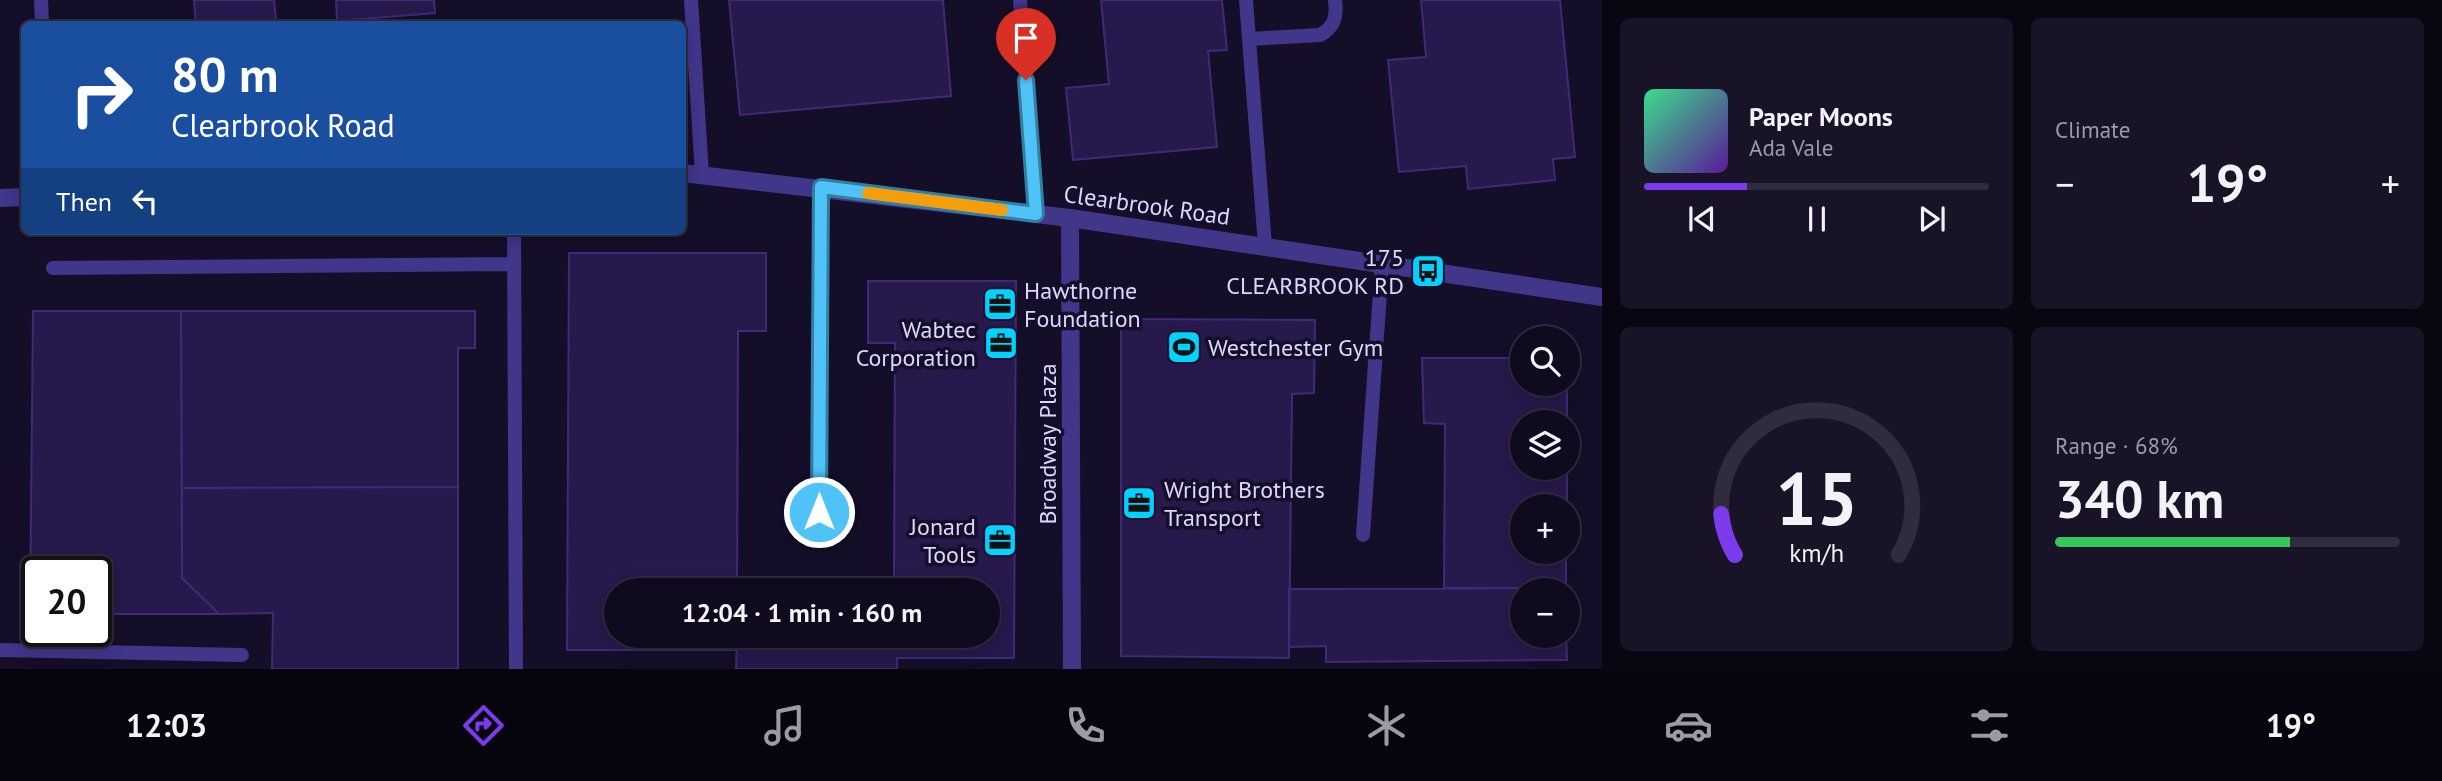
<!DOCTYPE html>
<meta charset="utf-8">
<style>
:root{--surface:#100a1f;--page:#191328;--text:#f1f3f6;--muted:#9c9aa4;--line:#302b3d;--accent:#7c3aed}
body{margin:0;font-family:"PT Sans",sans-serif;background:var(--page);color:var(--text);height:100vh;display:flex;flex-direction:column;font-size:26px;white-space:nowrap}
*{box-sizing:border-box;margin:0}
p{font-size:23px;color:var(--muted)}
.icon{flex:none;width:38px;height:38px;fill:none;stroke:currentColor;stroke-width:2;stroke-linecap:round;stroke-linejoin:round}
.map{position:relative;flex:1;overflow:hidden}
.details{display:flex;flex-direction:column;gap:18px;padding:18px;background:#090611;width:840px}
.details>*{flex:none}
.top-card{position:absolute;left:21px;top:21px;width:665px;height:214px;border-radius:10px;box-shadow:0 4px 18px #0003,0 0 0 2px var(--line);background:#1a4fa0;color:#fff;overflow:hidden}
.buttons{position:absolute;left:1510px;top:326px;display:grid;gap:14px}
.buttons a{display:grid;place-items:center;width:70px;height:70px;border-radius:50%;background:var(--surface);box-shadow:0 4px 18px #0003,0 0 0 2px var(--line);font-size:35px}
.speed{position:absolute;left:21px;top:556px;display:flex;gap:14px;font-size:35px;font-weight:700;text-align:center}
.speed>*{display:grid;place-content:center;width:91px;height:91px;border-radius:50%;background:var(--surface);box-shadow:0 4px 18px #0003,0 0 0 2px var(--line);line-height:1}
.speed .limit{border:4px solid #111;border-radius:10px;background:#fff;color:#111}
.pin{position:absolute;display:grid;place-items:center;width:60px;height:60px;color:#fff;margin:-72px -30px;border-radius:50% 50% 50% 0;rotate:-45deg;box-shadow:0 0 7px #0007}
.pin .icon{rotate:45deg}
.me{position:absolute;width:77px;margin:-38px;rotate:0deg;stroke-linejoin:round;filter:drop-shadow(0 0 5px #0008)}
.turn{display:flex;align-items:center;gap:24px;height:147px;padding:0 35px;font-size:32px}
.turn .icon{width:91px;height:91px;stroke-width:2.5}
.turn b{display:block;font-size:49px;line-height:60px}
.then{display:flex;align-items:center;height:66px;padding:0 35px;background:#0003;gap:14px;font-size:26px}
.big{font-size:52px;font-weight:700;line-height:1.1}
.details .card{flex:1;display:flex;flex-direction:column;justify-content:center;gap:10px;min-width:0;padding:0 24px;border-radius:10px;background:var(--page)}
.details .dial{align-items:center;gap:0}
.dial svg{height:182px;overflow:visible;fill:none;stroke:var(--line);stroke-width:7;stroke-linecap:round;text-anchor:middle}
.dial text{fill:var(--text);stroke:none}
.song{display:flex;align-items:center;gap:21px}
.cover{width:84px;height:84px;border-radius:10px;background:linear-gradient(135deg,hsl(150 70% 55%),hsl(270 70% 35%))}
.played{height:7px;border-radius:4px;background:linear-gradient(90deg,var(--accent) 30%,var(--line) 30%)}
.keys{display:flex;justify-content:space-around;direction:ltr}
.heat{display:flex;justify-content:space-between;align-items:center;font-size:38px;direction:ltr}
.charge{height:10px;border-radius:5px;background:linear-gradient(90deg,#34c759 68%,var(--line) 0)}
.details .tiles{flex:1;display:grid;gap:18px;grid-template-columns:repeat(2,1fr)}
.trip{position:absolute;left:604px;top:578px;width:396px;height:70px;border-radius:35px;background:var(--surface);box-shadow:0 4px 18px #0003,0 0 0 2px var(--line);font-weight:700;line-height:70px;text-align:center}
.tab-bar{display:flex;height:112px;justify-content:space-around;align-items:center;background:#06040c;color:var(--muted)}
.tab-bar .icon{width:49px;height:49px}
.tab-bar .active{color:var(--accent)}
.tab-bar b{font-size:32px;color:var(--text)}
main{display:flex;flex:1;min-height:0}
.map>svg:first-child{display:block}
.building{fill:#27194b;stroke:#3f2a78;stroke-width:2}
.lines{fill:none;stroke-linecap:round;stroke-linejoin:round}
.service{stroke:#40368a;stroke-width:14}
.minor{stroke:#40368a;stroke-width:18}
.tertiary{stroke:#40368a;stroke-width:18}
.route-casing{stroke:#337fa1;stroke-width:18}
.route{stroke:#4fc3f7;stroke-width:12}
.slow{stroke:#f59e0b;stroke-width:12}
.labels{text-anchor:middle;dominant-baseline:central;stroke-width:7;stroke-linejoin:round;paint-order:stroke}
.street-label{font-size:24px;fill:#ded6ff;stroke:#150e29}
.poi-label{font-size:24px;fill:#ded6ff;stroke:#150e29;text-anchor:end}
</style>
<main>
<div class="map">
<svg width="1602" height="669" viewBox="0 0 1602 669">
<rect width="100%" height="100%" fill="#150e29"/>
<path class="building" d="M194 0H274L276 20 196 24Z
M336 0H434L435 13 337 21Z
M729 0H943L951 96 740 115Z
M1101 0H1222L1227 50 1208 51 1217 147 1073 160 1066 88 1109 84Z
M1421 0H1560L1575 157 1553 159 1555 180 1468 189 1466 166 1399 172 1388 60 1426 57Z
M569 253H766V331H738L737 590H616V635H737V650H567Z
M868 281H1016L1014 658H897V669H736L737 635H987V590H737V584H894L895 343H868Z
M33 311H181L182 578 219 614H96V572H37V614H30Z
M181 311H475V348H458V487L182 488Z
M1121 319 1315 320 1314 393 1292 394 1289 658 1121 656Z
M1422 358H1522V383H1567V422H1522V467H1567V506H1522V551H1566V588H1444L1445 424 1424 423Z
M458 487V669H272L273 613 219 614 182 578V488Z
M1566 588 1522 590V635H1566L1567 660 1326 662V646L1289 647V589Z"/>
<g class="lines">
<path class="service" d="M41 0 42 24
M691 0 702 175
M1020 0 1036 214
M1246 0 1265 246
M1249 39 1320 35C1335 27 1337 16 1335 0
M514 231 516 669
M53 268 514 264
M819 512 821 187
M1363 535 1382 264
M0 650 242 655"/>
<path class="minor" d="M1070 218 1072 669"/>
<path class="tertiary" d="M682 173 1070 218 1602 297
M0 198 24 197"/>
</g>
<g class="lines">
<g class="route-casing">
<path id="route" d="M819 512 821 187 1036 214 1026 80"/>
</g>
<use href="#route" class="route"/>
<path class="slow" d="M868 193 1002 210"/>
</g>
<defs>
<g id="bus-square" transform="scale(1.75)"><rect x="-9" y="-9" width="18" height="18" rx="4" fill="#02d2ff" stroke="#150e29"/><path d="M-5-6H5V4H4V6H2V4H-2V6H-4V4H-5ZM-3.5-4V0h7V-4ZM-3.5 1.2v1.5H-2V1.2ZM2 1.2v1.5H3.5V1.2Z" fill="#111"/></g>
<g id="office-square" transform="scale(1.75)"><rect x="-9" y="-9" width="18" height="18" rx="4" fill="#02d2ff" stroke="#150e29"/><path d="M-6-3h4V-5.5h4V-3h4V5H-6ZM-1-4.5V-3h2v-1.5ZM-6 0V1H6V0Z" fill="#111"/></g>
<g id="stadium-square" transform="scale(1.75)"><rect x="-9" y="-9" width="18" height="18" rx="4" fill="#02d2ff" stroke="#150e29"/><path d="M0-5a6.5 5 0 1 0 0 10a6.5 5 0 1 0 0-10ZM-3.5-1.8h7v3.6h-7Z" fill="#111"/></g>
</defs>
<g fill-rule="evenodd">
<use href="#bus-square" x="1428" y="271"/>
<use href="#office-square" x="1000" y="304"/>
<use href="#office-square" x="1001" y="343"/>
<use href="#stadium-square" x="1184" y="347"/>
<use href="#office-square" x="1139" y="503"/>
<use href="#office-square" x="1000" y="540"/>
</g>
<g class="labels">
<g class="street-label">
<text transform="translate(1147 205) rotate(8)">Clearbrook Road</text>
<text transform="translate(1047 444) rotate(-90)">Broadway Plaza</text>
</g>
<g class="poi-label">
<text x="1404" y="257">175<tspan x="1404" dy="28">CLEARBROOK RD</tspan></text>
<text x="1024" y="290" text-anchor="start">Hawthorne<tspan x="1024" dy="28">Foundation</tspan></text>
<text x="976" y="329">Wabtec<tspan x="976" dy="28">Corporation</tspan></text>
<text x="1208" y="347" text-anchor="start">Westchester Gym</text>
<text x="1164" y="489" text-anchor="start">Wright Brothers<tspan x="1164" dy="28">Transport</tspan></text>
<text x="976" y="526">Jonard<tspan x="976" dy="28">Tools</tspan></text>
</g>
</g>
</svg>
<div class="buttons">
<a><svg class="icon" aria-label="search" viewBox="0 0 24 24"><circle cx="10" cy="10" r="6"/><path d="M15 15l6 6"/></svg></a>
<a><svg class="icon" aria-label="layers" viewBox="0 0 24 24"><path d="M12 4l9 5-9 5-9-5zM3 14l9 5 9-5"/></svg></a>
<a>+</a>
<a>−</a>
</div>
<div class="speed"><div class="limit">20</div></div>
<div class="pin" style="left:1026px;top:80px;background:#d93025"><svg class="icon" aria-label="arrive" viewBox="0 0 24 24"><path d="M6 21V4h12l-3 4 3 4H6"/></svg></div>
<svg class="me" style="left:819px;top:512px" viewBox="-20 -20 40 40"><circle r="17" fill="#4fc3f7" stroke="#fff" stroke-width="3"/><path d="M0-11L8 9 0 5-8 9z" fill="#fff"/></svg>
<div class="trip">12:04 · 1 min · 160 m</div>
<div class="top-card">
<div class="turn"><svg class="icon" aria-label="right" viewBox="0 0 24 24"><path d="M7 20v-9h11M14 6l5 5-5 5"/></svg><div><b>80 m</b>Clearbrook Road</div></div>
<div class="then">Then<svg class="icon" aria-label="left" viewBox="0 0 24 24"><path d="M17 20v-9H6M10 6l-5 5 5 5"/></svg></div>
</div>
</div>
<section class="details">
<div class="tiles">
<div class="card">
<div class="song"><i class="cover"></i><div><b>Paper Moons</b><p>Ada Vale</p></div></div>
<div class="played"></div>
<div class="keys"><svg class="icon" aria-label="previous" viewBox="0 0 24 24"><path d="M18 5L8 12l10 7zM5 5v14"/></svg><svg class="icon" aria-label="pause" viewBox="0 0 24 24"><path d="M8 5v14M16 5v14"/></svg><svg class="icon" aria-label="next" viewBox="0 0 24 24"><path d="M6 5l10 7-10 7zM19 5v14"/></svg></div>
</div>
<div class="card"><p>Climate</p>
<div class="heat"><a>−</a><b class="big">19°</b><a>+</a></div>
</div>
<div class="card dial"><svg viewBox="0 0 100 80">
<path d="M14 69A42 42 0 1 1 86 69"/>
<path d="M14 69A42 42 0 0 1 8 51" stroke="#7c3aed"/>
<text x="50" y="56" font-size="32" font-weight="700">15</text>
<text x="50" y="72" font-size="11">km/h</text>
</svg></div>
<div class="card"><p>Range · 68%</p><b class="big">340 km</b><div class="charge"></div></div>
</div>
</section>
</main>
<nav class="tab-bar">
<b>12:03</b>
<svg class="icon active" aria-label="directions" viewBox="0 0 24 24"><path d="M12 3l9 9-9 9-9-9zM9 14v-3h6M13 9l2 2-2 2"/></svg>
<svg class="icon" aria-label="music" viewBox="0 0 24 24"><path d="M9 18V5l10-2v13"/><circle cx="6" cy="18" r="3"/><circle cx="16" cy="16" r="3"/></svg>
<svg class="icon" aria-label="phone" viewBox="0 0 24 24"><path d="M5 4h4l2 5-3 2q2 4 5 5l2-3 5 2v4C11 20 4 13 5 4z"/></svg>
<svg class="icon" aria-label="climate" viewBox="0 0 24 24"><path d="M12 3v18M4 7l16 10M4 17L20 7"/></svg>
<svg class="icon" aria-label="car" viewBox="0 0 24 24"><path d="M5 17H2v-5l4-1 3-4h7l3 4 3 1v5h-3M9 17h6M6 11h13"/><circle cx="7" cy="17" r="2"/><circle cx="17" cy="17" r="2"/></svg>
<svg class="icon" aria-label="filters" viewBox="0 0 24 24"><path d="M4 7h16M4 17h16"/><circle cx="9" cy="7" r="2"/><circle cx="15" cy="17" r="2"/></svg>
<b>19°</b>
</nav>
